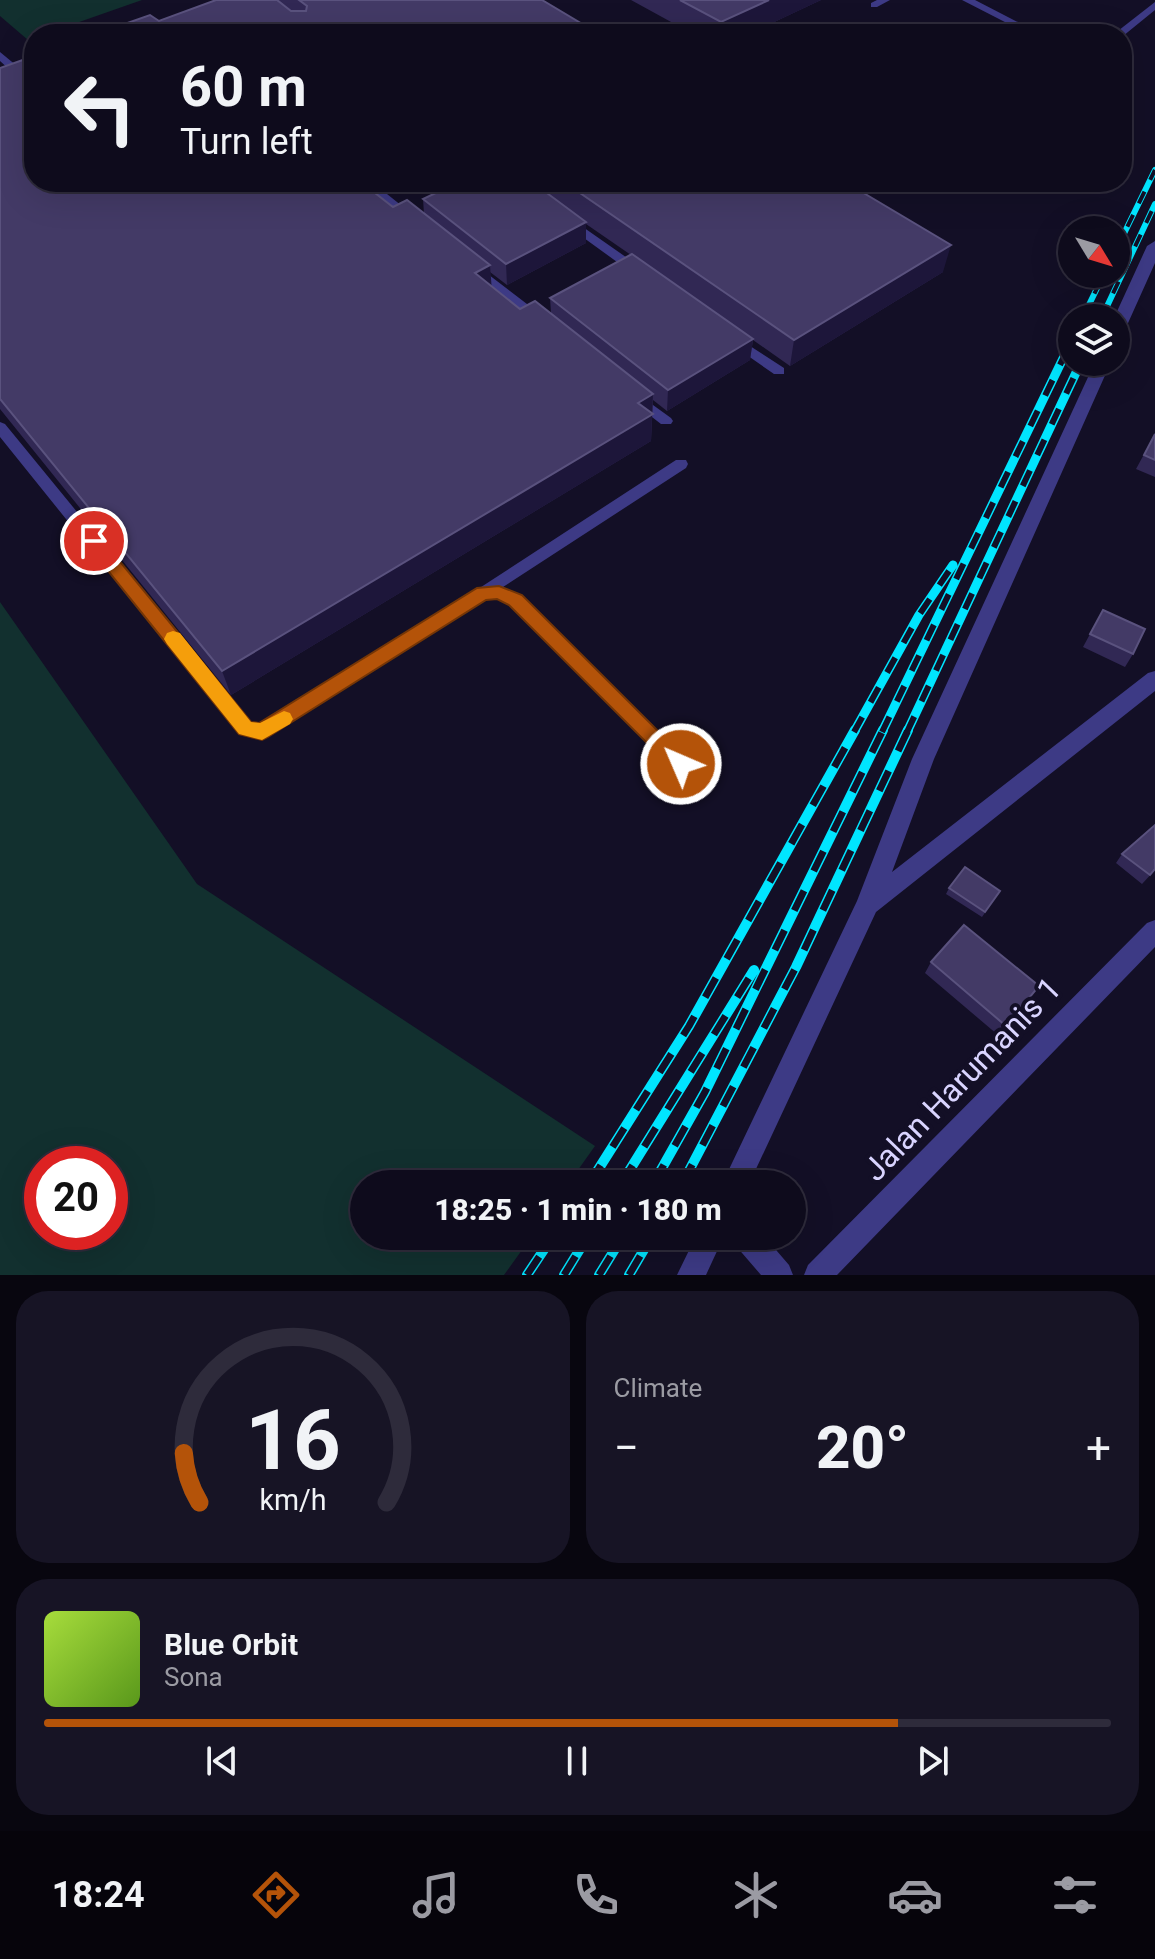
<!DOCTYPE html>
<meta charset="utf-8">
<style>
:root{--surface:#0e0b1c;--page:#171425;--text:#f1f3f6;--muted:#9b9ba3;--line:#2e2b3b;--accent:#b45309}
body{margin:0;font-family:Roboto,sans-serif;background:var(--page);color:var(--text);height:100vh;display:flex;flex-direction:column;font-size:30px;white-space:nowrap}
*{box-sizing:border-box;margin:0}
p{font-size:26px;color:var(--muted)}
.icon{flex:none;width:44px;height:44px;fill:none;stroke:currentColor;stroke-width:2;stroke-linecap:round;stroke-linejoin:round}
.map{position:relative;height:1275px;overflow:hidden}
.drawer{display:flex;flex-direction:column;gap:16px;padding:16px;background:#08060f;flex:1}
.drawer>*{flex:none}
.banner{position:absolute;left:24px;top:24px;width:1108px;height:168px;border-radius:32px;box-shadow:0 8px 32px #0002,0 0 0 2px var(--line);background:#0e0b1c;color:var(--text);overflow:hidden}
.needle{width:52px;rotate:128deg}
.fabs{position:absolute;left:1058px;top:216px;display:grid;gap:16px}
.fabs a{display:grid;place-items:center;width:72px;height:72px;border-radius:50%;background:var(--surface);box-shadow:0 8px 32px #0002,0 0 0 2px var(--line);font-size:40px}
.speed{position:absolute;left:24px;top:1146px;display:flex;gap:16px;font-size:40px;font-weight:700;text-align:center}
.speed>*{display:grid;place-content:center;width:104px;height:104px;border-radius:50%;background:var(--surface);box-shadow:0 8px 32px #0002,0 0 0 2px var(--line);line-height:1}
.speed .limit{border:12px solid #d22;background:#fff;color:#111}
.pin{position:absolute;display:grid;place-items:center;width:68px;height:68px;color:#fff;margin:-34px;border:4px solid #fff;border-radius:50%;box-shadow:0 2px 8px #0007}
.me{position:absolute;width:88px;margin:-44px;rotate:315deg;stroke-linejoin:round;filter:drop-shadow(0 0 6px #0008)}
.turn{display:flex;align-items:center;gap:28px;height:168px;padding:0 24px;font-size:36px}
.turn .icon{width:104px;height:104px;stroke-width:2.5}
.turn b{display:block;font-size:56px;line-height:68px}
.big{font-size:60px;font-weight:800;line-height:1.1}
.drawer .widget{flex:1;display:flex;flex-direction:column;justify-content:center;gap:12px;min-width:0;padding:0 28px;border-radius:32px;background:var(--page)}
.drawer .dial{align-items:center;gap:0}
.dial svg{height:208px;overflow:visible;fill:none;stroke:var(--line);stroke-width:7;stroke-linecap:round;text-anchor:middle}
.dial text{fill:var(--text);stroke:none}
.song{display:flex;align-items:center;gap:24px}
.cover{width:96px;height:96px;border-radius:12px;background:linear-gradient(135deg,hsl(80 70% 55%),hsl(90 70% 35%))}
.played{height:8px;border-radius:4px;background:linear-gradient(90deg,var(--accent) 80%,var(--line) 80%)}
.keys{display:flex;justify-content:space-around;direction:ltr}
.heat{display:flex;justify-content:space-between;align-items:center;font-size:44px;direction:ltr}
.drawer .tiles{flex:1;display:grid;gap:16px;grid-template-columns:1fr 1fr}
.widget:last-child{grid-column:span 2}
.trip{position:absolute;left:350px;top:1170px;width:456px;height:80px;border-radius:40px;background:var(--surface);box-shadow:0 8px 32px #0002,0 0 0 2px var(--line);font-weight:800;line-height:80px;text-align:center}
.tabs{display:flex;height:128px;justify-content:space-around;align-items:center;background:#06040b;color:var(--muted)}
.tabs .icon{width:56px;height:56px}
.tabs .on{color:var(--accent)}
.tabs b{font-size:36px;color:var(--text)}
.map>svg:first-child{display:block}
.green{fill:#12302f;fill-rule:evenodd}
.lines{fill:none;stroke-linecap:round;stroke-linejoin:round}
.lane{fill:#3d3a85;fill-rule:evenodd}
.street{fill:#3d3a85;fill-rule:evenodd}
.rail-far2-casing{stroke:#00e5ff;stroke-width:6}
.rail-far1-casing{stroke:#00e5ff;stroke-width:9}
.rail-casing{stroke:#00e5ff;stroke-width:10}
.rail-far2{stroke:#130f26;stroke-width:4;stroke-dasharray:13;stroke-linecap:butt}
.rail-far1{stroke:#130f26;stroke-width:6;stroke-dasharray:17;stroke-linecap:butt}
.rail{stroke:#130f26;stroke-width:7;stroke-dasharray:22;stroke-linecap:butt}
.wall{fill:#312854;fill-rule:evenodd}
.shaded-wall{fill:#1d163a}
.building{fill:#433a66;stroke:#5a527e;stroke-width:2}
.route{fill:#b45309;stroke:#753606;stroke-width:2}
.slow{fill:#f59e0b}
.labels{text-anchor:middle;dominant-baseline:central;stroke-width:8;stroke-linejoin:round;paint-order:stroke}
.near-street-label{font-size:32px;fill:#d9d4ff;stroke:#130f26}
</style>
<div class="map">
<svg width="1155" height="1275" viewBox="0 0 1155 1275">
<rect width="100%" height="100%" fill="#130f26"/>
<path class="green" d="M0 0H142L45 34H34V38L28 40 0 16Z
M0 602 197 884 595 1146 568 1184H364V1236H532L504 1275H0ZM42 1164H110V1232H42Z"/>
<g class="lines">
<path class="lane" d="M877 0H890L877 7H871V3Z
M962 0H975L1041 34H1028Z
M1155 2V10L1123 36 1114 34Z
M0 52 29 76V80H21L0 61Z
M359 182H372L417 218 411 222 407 221Z
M570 218 643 269V275H635L566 225 564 222Z
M476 265 544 317V323H534L472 272 470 269Z
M736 337 784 368V374H774L731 344V338Z
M635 392 671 418 673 421 671 424H661L630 400 628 397Z
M0 422 5 424 250 723 260 724 478 589 676 460H686L688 464 686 468 503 587 521 596 687 759 690 764 687 769 681 771 675 769 509 604 497 598 486 599 268 737 262 739 239 734 0 437Z"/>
<path class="street" d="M1155 241V263L1124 332 1116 337 1114 318 1147 246Z
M1095 362H1111L934 759 892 872 1148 673 1155 671V691L876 912 749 1184H722L857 901 912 759Z
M1155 920V947L837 1275H804L808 1265 1147 923Z
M696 1236H724L706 1275H677Z
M732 1236H764L789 1265 793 1275H761L736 1246Z"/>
<g class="rail-far2-casing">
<path id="rail-far2" d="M1116 250 1155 170
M1083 317 1104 274
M1102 317 1155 204"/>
</g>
<g class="rail-far1-casing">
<path id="rail-far1" d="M1083 318 1084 315
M1102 318 1103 315
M854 732 919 615 953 565
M882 732 1072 340
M907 732 1081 362"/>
</g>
<g class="rail-casing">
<path id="rail" d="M589 1184 689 1026 855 730
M621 1184 754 970
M653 1184 705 1092 883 730
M682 1184 796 967 908 730
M527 1275 553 1236
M564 1275 588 1236
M599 1275 623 1236
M629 1275 652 1236"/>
</g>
<use href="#rail-far2" class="rail-far2"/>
<use href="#rail-far1" class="rail-far1"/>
<use href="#rail" class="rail"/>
</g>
<path class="wall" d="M216 0H542L599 34H96L159 21Z
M631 0H821L749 34H693Z
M0 68 393 207 424 214 423 199 459 182H845L943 272 790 366 753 340 750 360 667 411 653 400 651 441 231 695 0 409ZM586 224 631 255 550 298 551 313 520 309 491 286 490 272 507 285 586 243Z
M1155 434V477L1136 469Z
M1103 610 1133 654 1125 667 1083 647Z
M1155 825V870L1142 884 1116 863 1122 854Z
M949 888 1000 891 982 917 946 894Z
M931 962 1039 986 998 1035 925 973Z"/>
<path class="shaded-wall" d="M769 0H821L749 34H720L721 22Z
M586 222V243L507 285 506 264Z
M951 245 943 272 790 366 794 340Z
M490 265 492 292 475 273Z
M753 339 750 360 667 411 668 390Z
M653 394 651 441 231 695 222 671Z"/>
<path class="building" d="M216 0H277L291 11H306L307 6 299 0H542L599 34H356L352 31 345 34H96L150 15 159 21Z
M680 0H769L721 22Z
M34 56V182H361L393 207 407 200 490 265 475 273 520 309 535 301 653 394 638 403 653 414 222 671 0 399V68Z
M459 182H532L586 222 506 264 423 199Z
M564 182H845L951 245 794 340Z
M632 254 753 339 668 390 550 298Z
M1155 434V460L1144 455Z
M1103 610 1145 629 1133 654 1090 634Z
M1155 825V869L1150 875 1122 854Z
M965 867 1000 891 985 912 949 888Z
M964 925 1039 986 1006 1026 931 962Z"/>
<path class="route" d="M94 535 100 537 251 722 259 723 477 588 499 586 522 595 691 764 688 770 681 773 674 770 509 605 497 599 486 600 268 737 262 740 239 734 88 546 85 541 88 537Z"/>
<path class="slow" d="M173 631 180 633 251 722 260 723 284 711 290 713 293 719 290 724 262 740 239 734 167 644 164 639 167 633Z"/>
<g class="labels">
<g class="near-street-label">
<text transform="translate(962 1079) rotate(-46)">Jalan Harumanis 1</text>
</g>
</g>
</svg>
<div class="fabs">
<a><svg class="needle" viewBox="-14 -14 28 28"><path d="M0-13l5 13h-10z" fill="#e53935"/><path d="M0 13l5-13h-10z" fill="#9b9ba3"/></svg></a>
<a><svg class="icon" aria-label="layers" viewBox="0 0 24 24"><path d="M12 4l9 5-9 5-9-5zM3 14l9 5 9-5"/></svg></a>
</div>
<div class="speed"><div class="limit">20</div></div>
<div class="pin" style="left:94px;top:541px;background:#d93025"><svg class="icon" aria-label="arrive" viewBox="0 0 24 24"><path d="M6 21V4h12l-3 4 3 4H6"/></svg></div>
<svg class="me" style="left:681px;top:764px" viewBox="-20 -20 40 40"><circle r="17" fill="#b45309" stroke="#fff" stroke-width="3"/><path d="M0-11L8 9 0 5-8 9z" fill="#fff"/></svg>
<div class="trip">18:25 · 1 min · 180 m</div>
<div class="banner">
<div class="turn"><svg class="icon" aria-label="left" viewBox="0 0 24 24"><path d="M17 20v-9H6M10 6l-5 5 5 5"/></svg><div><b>60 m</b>Turn left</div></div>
</div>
</div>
<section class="drawer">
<div class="tiles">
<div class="widget dial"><svg viewBox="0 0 100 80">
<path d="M14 69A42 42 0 1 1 86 69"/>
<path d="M14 69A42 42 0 0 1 8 50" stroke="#b45309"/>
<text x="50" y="56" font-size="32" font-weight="700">16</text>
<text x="50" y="72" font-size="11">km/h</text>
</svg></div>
<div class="widget"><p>Climate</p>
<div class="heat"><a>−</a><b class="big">20°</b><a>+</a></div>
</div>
<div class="widget">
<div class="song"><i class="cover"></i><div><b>Blue Orbit</b><p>Sona</p></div></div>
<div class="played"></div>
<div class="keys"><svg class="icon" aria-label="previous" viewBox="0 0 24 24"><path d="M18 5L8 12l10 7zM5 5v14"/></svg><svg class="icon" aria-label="pause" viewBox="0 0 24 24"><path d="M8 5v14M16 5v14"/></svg><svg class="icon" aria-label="next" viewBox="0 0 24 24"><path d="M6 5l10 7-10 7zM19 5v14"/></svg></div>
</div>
</div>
</section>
<nav class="tabs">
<b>18:24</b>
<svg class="icon on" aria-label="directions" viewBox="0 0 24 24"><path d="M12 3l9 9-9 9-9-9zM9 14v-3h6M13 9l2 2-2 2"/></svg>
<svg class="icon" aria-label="music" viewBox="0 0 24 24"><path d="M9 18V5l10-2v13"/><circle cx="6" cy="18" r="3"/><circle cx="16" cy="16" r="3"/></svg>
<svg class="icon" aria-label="phone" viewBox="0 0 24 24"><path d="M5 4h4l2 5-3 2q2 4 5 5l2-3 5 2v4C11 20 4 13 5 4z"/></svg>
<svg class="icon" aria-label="climate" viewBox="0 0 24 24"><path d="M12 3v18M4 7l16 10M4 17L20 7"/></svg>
<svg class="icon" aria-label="car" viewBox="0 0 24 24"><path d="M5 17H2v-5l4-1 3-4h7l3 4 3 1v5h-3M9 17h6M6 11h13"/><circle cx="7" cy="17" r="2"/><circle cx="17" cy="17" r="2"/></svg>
<svg class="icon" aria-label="filters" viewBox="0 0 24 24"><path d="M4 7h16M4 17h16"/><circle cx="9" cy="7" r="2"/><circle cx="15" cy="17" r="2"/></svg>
</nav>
